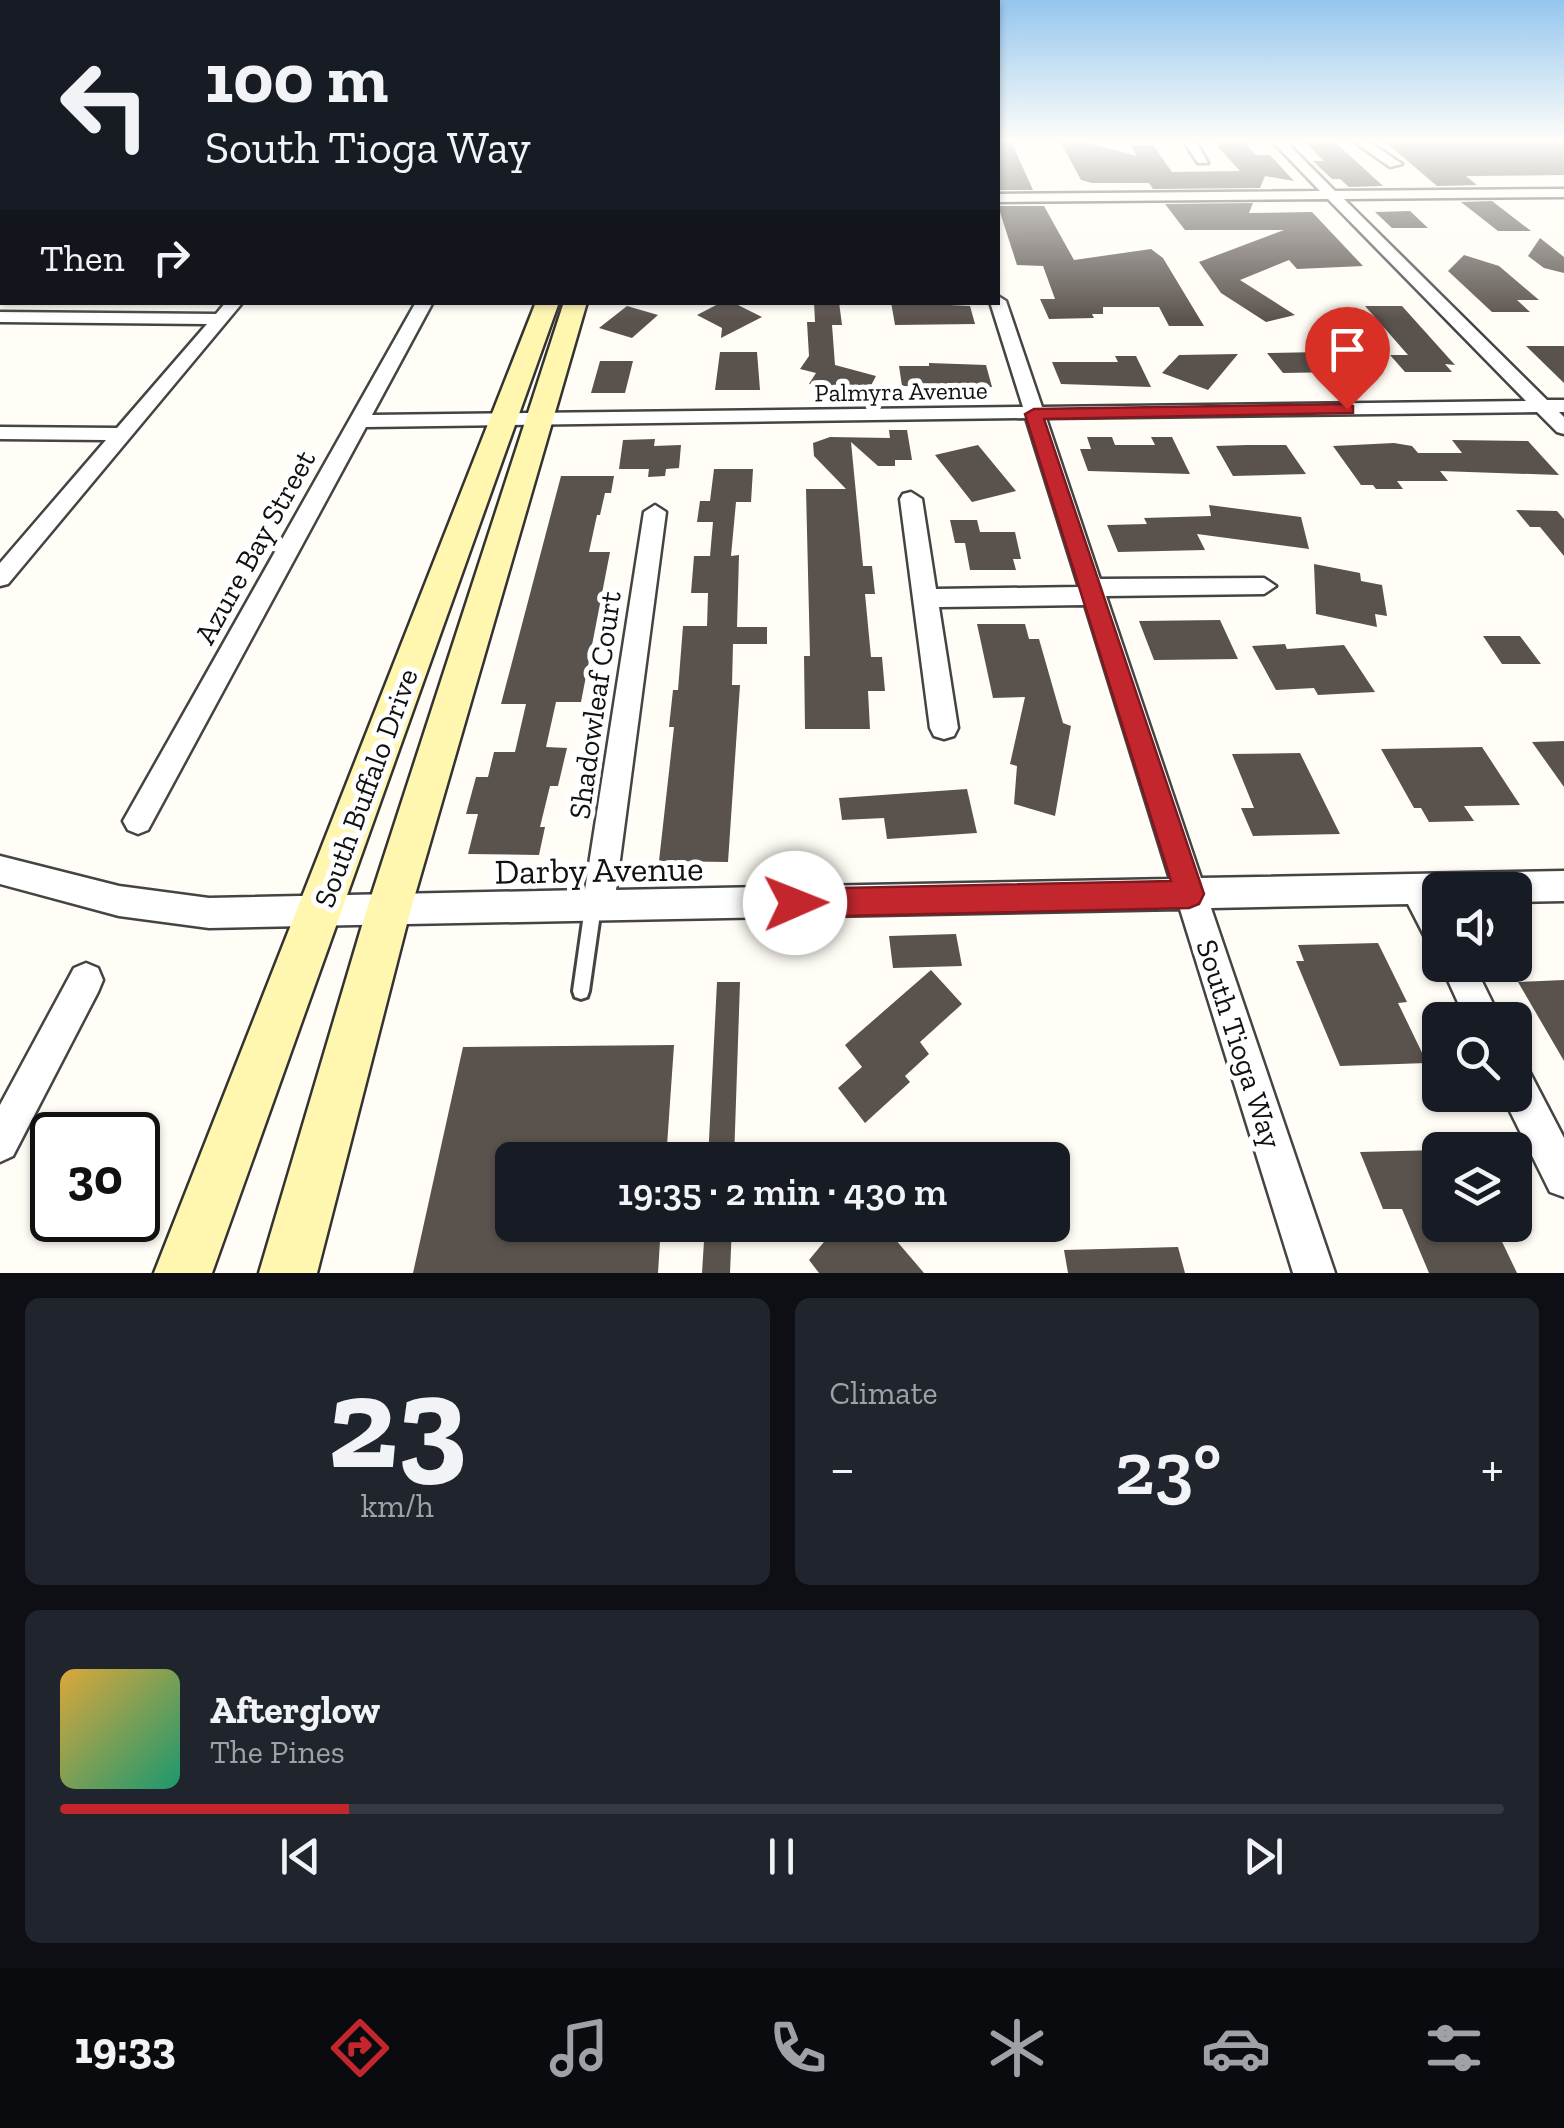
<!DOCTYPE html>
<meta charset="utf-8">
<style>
:root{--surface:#171b24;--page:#20242c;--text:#f1f3f6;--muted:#9ea1a6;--line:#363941;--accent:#c4262e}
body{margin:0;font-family:"Zilla Slab",serif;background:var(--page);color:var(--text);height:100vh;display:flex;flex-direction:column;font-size:38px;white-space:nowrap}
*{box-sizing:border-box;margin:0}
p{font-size:32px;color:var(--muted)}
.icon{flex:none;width:55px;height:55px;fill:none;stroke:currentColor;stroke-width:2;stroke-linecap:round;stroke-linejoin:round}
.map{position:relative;height:1273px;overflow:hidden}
.panel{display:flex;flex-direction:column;gap:25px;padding:25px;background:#0d0f14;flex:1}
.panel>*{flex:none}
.top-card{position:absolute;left:0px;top:0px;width:1000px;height:305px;box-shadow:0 2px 8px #0004;background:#171b24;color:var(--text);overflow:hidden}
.fabs{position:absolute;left:1422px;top:872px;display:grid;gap:20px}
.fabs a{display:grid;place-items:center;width:110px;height:110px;border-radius:15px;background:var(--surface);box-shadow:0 2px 8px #0004;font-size:50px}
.speed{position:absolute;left:30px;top:1112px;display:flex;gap:20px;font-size:50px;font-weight:700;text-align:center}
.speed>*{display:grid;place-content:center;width:130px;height:130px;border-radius:50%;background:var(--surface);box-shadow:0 2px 8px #0004;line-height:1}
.speed .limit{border:5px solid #111;border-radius:15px;background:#fff;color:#111}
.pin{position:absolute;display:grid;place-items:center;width:85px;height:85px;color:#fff;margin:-102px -42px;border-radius:50% 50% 50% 0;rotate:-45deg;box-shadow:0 0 10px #0007}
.pin .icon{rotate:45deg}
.me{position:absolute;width:110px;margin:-55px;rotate:89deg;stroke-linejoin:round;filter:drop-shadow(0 0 8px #0008)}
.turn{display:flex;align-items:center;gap:35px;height:210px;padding:0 40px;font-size:45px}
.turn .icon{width:130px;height:130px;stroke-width:2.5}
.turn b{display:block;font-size:70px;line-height:85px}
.then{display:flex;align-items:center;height:95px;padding:0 40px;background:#0003;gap:20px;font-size:38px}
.big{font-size:75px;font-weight:600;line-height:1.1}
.panel .widget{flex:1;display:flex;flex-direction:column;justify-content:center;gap:15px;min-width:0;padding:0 35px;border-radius:15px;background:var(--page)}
.panel .dial{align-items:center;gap:0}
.dial b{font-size:130px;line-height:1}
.song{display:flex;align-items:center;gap:30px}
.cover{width:120px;height:120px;border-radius:15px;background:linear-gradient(135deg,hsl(40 70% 55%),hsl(160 70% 35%))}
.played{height:10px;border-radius:5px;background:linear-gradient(90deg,var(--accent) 20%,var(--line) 20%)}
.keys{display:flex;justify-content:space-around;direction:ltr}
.heat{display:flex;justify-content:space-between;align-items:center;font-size:55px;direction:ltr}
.panel .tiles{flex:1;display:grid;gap:25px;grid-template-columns:1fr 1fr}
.widget:last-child{grid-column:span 2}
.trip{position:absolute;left:495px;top:1142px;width:575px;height:100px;border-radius:15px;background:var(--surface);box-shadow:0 2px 8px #0004;font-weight:600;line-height:100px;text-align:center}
.tabs{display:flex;height:160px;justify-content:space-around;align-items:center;background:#090b0e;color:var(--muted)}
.tabs .icon{width:70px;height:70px}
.tabs .current{color:var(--accent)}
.tabs b{font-size:45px;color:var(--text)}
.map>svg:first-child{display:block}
.building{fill:#5a524d}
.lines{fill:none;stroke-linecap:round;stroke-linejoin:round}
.lane-casing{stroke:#444;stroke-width:6}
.street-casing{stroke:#444;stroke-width:5}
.secondary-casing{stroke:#333;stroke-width:5}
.lane{fill:#fff;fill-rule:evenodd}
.street{fill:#fff;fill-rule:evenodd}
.secondary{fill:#fff6b0;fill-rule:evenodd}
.route{fill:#c4262e;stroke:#7f191e;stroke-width:2.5}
.labels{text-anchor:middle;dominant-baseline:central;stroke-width:10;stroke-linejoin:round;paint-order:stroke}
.far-street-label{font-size:25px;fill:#111;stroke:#fff}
.street-label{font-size:30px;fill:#111;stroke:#fff}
.near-street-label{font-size:35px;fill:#111;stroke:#fff}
</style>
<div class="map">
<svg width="1564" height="1273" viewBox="0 0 1564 1273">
<rect width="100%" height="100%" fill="#fffdf5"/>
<path class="building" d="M998 141H1011L1033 190H998Z
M1060 141H1080L1137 156 1130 145H1153L1172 172 1240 171 1216 145H1220L1217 141H1243L1256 155H1270L1294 181 1265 176 1260 188 1153 189 1149 183H1092L1081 180Z
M1304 141H1334L1383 186 1349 187 1340 179H1332L1313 161H1324Z
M1384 141H1564V175L1466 176 1477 185 1437 186Z
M1492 201 1531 231H1498L1461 202Z
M1253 203 1249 213 1312 212 1363 266 1297 269 1289 260 1240 280 1295 315 1266 322 1221 293 1199 262 1284 230H1185L1165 204Z
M998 206H1044L1074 260 1151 249 1163 258 1204 326H1169L1159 307H1103V314H1092L1094 318 1049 319 1040 299H1055L1043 266 1017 265Z
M1410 211 1428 228H1392L1375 212Z
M1540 238 1564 257V273L1544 268 1528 256Z
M1464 255 1499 266 1539 300H1517L1530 312H1492L1448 271Z
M722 302H732L762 317 721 338 722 328 697 315Z
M814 302H839L842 325H832L835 365 876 376 867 393 809 384 816 373 800 369 809 356 807 322H815Z
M891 302 970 306 975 324 895 325Z
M627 306 658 315 632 338 599 328Z
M1365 306H1402L1455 365 1445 364 1452 372H1405L1390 355H1408Z
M1526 346H1564V383Z
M720 352H757L760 390H715Z
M1322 352 1338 372 1283 373 1267 353Z
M1238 354 1208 390 1162 373 1179 355Z
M1115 356H1136L1151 387 1061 384 1052 362H1118Z
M600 361H633L625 393H591Z
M929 363 986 365 992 387 902 386 899 366H929Z
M889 430H907L912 460H895V466H878L851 442 863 566H872L875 594H865L871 657H882L885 691H868L870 729H805L804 656H810L806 489H846L814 456 813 443 830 437 890 438Z
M1087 437H1112L1115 445H1155L1151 437H1172L1190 474 1088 471 1080 449H1091Z
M655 439 654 446 681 445 679 468 666 469 665 476 648 477 649 469H619L623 440Z
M1452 440 1528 441 1559 475 1440 471 1448 481H1397L1403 489H1376L1373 485H1361L1333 446 1394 443 1412 446 1418 453H1462Z
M978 445 1016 491 972 502 935 455Z
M1247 445H1286L1306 474 1233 476 1216 446Z
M714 469H753L751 502H736L731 556 739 555 737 627H767V644H733L732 685H740L728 862 659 861 674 727H669L673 690H678L683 626H707L708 593H691L694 556H710L713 522H697L700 501H710Z
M561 476H614L611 493H605L600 515H597L589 552H610L581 702H556L546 747 567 748 558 786H550L540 827H545L539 855 468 854 478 814H466L476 777H488L494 752H515L526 704H501Z
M1209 505 1301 517 1309 549 1197 534 1205 550 1118 552 1107 525 1147 524 1144 518 1211 516Z
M1516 510 1557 511 1564 519V556L1540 527H1530Z
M950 520H977L980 532H1015L1021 559H1013L1016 570H970L965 543H955Z
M1314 564 1360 573 1361 581 1382 585 1387 616 1375 614 1377 627 1316 614Z
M1220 620 1238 659 1154 660 1139 621Z
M977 624H1025L1029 639H1039L1063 723 1071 726 1055 816 1014 804 1017 766 1010 764 1025 697 993 698Z
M1483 636H1520L1541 664H1502Z
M1285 644 1287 649 1344 645 1375 692 1318 695 1314 688 1276 690 1252 646Z
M1564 741V787L1532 742Z
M1482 747 1520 805 1464 806 1474 821 1429 822 1421 808H1414L1381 749Z
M1300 753 1340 834 1253 836 1241 808H1254L1232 754Z
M967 789 977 833 887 839 884 818 842 820 839 798Z
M956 934 962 966 893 968 889 936Z
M1378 943 1407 1002 1398 1003 1427 1063 1340 1066 1296 961H1304L1298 945Z
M931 970 962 1004 920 1042 929 1054 905 1076 910 1082 865 1123 838 1088 862 1067 845 1045Z
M1564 980V1061L1518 982Z
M717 982H740L734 1160H708Z
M674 1045 666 1160H512V1225H661L658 1273H413L463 1047Z
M1440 1150V1225H1494L1517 1273H1429L1402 1209H1383L1360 1152Z
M705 1225H732L730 1273H702Z
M838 1225H883L924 1273H819L809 1260Z
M1178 1247 1185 1273H1068L1064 1250Z"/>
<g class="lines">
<g class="lane-casing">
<path id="lane" d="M593 899 599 902 601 907 589 991 587 997 581 999 575 997 573 991 585 907 587 902Z"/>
</g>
<g class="street-casing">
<path id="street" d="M1183 141H1196L1208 163H1198Z
M1272 141H1285L1335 191 1564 189V197L1344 199 1547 400H1564V412H1559L1564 417V434L1557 432 1537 412 1046 418 1100 579 1264 578 1276 586 1264 594 1106 596 1201 878 1564 871V901L1515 902V890H1440V950L1429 945 1408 904 1211 908 1335 1273H1293L1180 909 209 928 119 916 0 884V856L119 886 209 898 585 890 644 512 655 505 666 512 616 890 1170 879 1085 605 939 607 958 728 954 736 944 739 934 736 930 728 900 499 903 494 911 492 922 499 936 589 1079 587 1026 418 366 427 148 830 138 834 128 830 123 821 416 302H433L372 415 1023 407 990 302H998V296L1006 301 1042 407 1526 401 1328 199 998 202V194L1320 191Z
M1353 141H1368L1402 164 1390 167Z
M0 147H2V155H0Z
M226 302H243L8 584 0 586V563L106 440 0 439V427L117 428 207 324 0 322V312L216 314Z
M86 963 98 968 103 980 98 992 13 1156 0 1162V1105L74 968Z
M1440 963 1474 965 1501 1020H1466Z
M1515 1064 1528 1069 1564 1138V1197L1550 1192 1502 1095H1515Z"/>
</g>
<g class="secondary-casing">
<path id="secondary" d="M536 302H559L212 1273H154Z
M564 302H587L410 912 317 1273H259L366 912Z"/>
</g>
<use href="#lane" class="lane"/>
<use href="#street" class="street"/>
<use href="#secondary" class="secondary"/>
</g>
<linearGradient id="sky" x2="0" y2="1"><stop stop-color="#95c6ee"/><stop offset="0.44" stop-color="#fffefa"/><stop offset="1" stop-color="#fffefa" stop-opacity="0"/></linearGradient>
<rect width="1564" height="320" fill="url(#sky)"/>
<path class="route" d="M1347 404 1353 406V413L1044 419 1204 894 1199 904 1189 908 795 917 785 913 781 903 785 893 795 889 1171 881 1025 414 1034 409Z"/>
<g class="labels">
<g class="far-street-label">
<text transform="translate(901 391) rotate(-1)">Palmyra Avenue</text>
</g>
<g class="street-label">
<text transform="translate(255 547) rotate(-61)">Azure Bay Street</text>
<text transform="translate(595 705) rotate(-82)">Shadowleaf Court</text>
<text transform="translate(366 788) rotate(-70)">South Buffalo Drive</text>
<text transform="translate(1239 1044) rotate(72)">South Tioga Way</text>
</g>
<g class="near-street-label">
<text transform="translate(599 870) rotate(-1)">Darby Avenue</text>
</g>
</g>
</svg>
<div class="fabs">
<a><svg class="icon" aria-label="sound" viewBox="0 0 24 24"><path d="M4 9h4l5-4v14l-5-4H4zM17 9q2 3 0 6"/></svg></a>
<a><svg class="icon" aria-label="search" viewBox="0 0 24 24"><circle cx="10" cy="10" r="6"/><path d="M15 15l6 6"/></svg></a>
<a><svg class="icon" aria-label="layers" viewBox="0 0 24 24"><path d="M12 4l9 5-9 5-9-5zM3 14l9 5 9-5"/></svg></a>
</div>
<div class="speed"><div class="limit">30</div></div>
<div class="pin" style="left:1347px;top:409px;background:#d93025"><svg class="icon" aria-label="arrive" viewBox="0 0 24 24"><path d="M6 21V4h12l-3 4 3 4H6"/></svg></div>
<svg class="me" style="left:795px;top:903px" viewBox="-20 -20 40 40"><circle r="19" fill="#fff"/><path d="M0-13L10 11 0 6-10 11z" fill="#c4262e"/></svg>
<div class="trip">19:35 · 2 min · 430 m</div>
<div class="top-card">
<div class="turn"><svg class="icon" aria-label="left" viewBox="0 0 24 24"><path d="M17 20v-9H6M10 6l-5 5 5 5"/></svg><div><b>100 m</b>South Tioga Way</div></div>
<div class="then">Then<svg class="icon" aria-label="right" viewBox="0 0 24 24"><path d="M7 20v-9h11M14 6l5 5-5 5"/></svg></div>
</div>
</div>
<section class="panel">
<div class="tiles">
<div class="widget dial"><b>23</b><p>km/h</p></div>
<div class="widget"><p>Climate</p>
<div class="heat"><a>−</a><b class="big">23°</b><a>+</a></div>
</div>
<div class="widget">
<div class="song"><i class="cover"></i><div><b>Afterglow</b><p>The Pines</p></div></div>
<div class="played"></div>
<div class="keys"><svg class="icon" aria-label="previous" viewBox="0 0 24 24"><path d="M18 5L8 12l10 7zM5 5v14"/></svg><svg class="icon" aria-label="pause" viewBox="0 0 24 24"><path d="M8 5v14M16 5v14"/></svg><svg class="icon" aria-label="next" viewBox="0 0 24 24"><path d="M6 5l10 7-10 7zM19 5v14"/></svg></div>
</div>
</div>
</section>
<nav class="tabs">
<b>19:33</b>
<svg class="icon current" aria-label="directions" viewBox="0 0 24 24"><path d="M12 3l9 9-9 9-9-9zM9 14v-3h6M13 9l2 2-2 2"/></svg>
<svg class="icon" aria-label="music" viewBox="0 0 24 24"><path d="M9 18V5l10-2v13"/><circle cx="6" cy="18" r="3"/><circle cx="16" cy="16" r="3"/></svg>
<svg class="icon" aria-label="phone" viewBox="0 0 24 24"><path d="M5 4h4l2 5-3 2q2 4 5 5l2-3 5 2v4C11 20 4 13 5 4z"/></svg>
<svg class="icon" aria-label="climate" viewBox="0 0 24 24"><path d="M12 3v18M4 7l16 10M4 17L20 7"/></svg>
<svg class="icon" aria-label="car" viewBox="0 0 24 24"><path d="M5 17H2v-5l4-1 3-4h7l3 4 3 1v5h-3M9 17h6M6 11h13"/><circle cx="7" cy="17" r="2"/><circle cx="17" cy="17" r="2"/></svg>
<svg class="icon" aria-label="filters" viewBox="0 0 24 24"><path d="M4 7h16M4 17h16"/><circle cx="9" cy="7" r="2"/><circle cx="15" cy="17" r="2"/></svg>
</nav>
